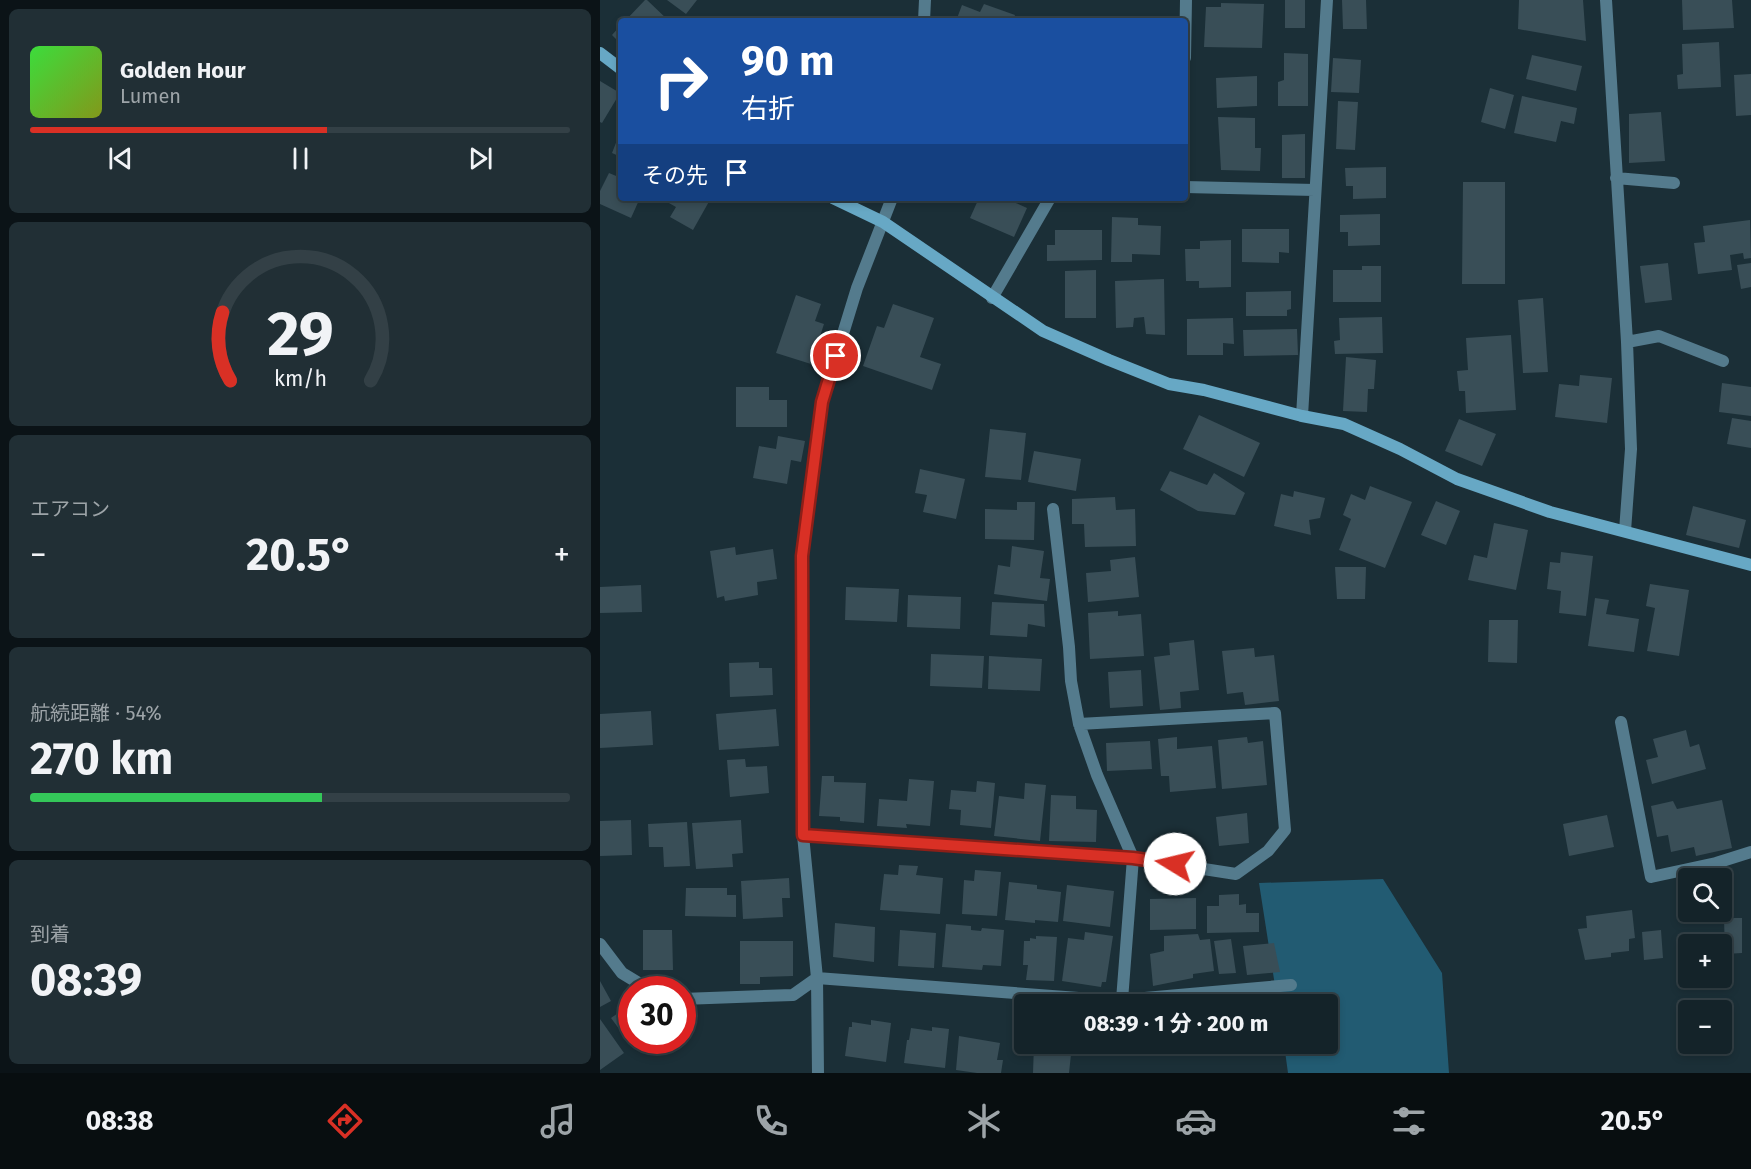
<!DOCTYPE html>
<html lang="ja">
<meta charset="utf-8">
<style>
:root{--surface:#142329;--page:#212f35;--text:#f1f3f6;--muted:#9da4a8;--line:#334046;--accent:#d93025}
body{margin:0;font-family:"Fira Sans","Noto Sans JP",sans-serif;background:var(--page);color:var(--text);height:100vh;display:flex;flex-direction:column;font-size:22px;white-space:nowrap}
*{box-sizing:border-box;margin:0}
p{font-size:20px;color:var(--muted)}
.icon{flex:none;width:33px;height:33px;fill:none;stroke:currentColor;stroke-width:2;stroke-linecap:round;stroke-linejoin:round}
.map{position:relative;flex:1;overflow:hidden}
.details{display:flex;flex-direction:column;gap:9px;padding:9px;background:#0b1317;width:600px}
.details>*{flex:none}
.hud{position:absolute;left:18px;top:18px;width:570px;height:183px;border-radius:6px;box-shadow:0 3px 9px #0003,0 0 0 2px var(--line);background:#1a4fa0;color:#fff;overflow:hidden}
.buttons{position:absolute;left:1078px;top:868px;display:grid;gap:12px}
.buttons a{display:grid;place-items:center;width:54px;height:54px;border-radius:6px;background:var(--surface);box-shadow:0 3px 9px #0003,0 0 0 2px var(--line);font-size:30px}
.speed{position:absolute;left:18px;top:976px;display:flex;gap:12px;font-size:30px;font-weight:700;text-align:center}
.speed>*{display:grid;place-content:center;width:78px;height:78px;border-radius:50%;background:var(--surface);box-shadow:0 3px 9px #0003,0 0 0 2px var(--line);line-height:1}
.speed .limit{border:9px solid #d22;background:#fff;color:#111}
.pin{position:absolute;display:grid;place-items:center;width:51px;height:51px;color:#fff;margin:-26px;border:3px solid #fff;border-radius:50%;box-shadow:0 2px 6px #0007}
.me{position:absolute;width:66px;margin:-33px;rotate:279deg;stroke-linejoin:round;filter:drop-shadow(0 0 4px #0008)}
.turn{display:flex;align-items:center;gap:21px;height:126px;padding:0 24px;font-size:27px}
.turn .icon{width:78px;height:78px;stroke-width:2.5}
.turn b{display:block;font-size:42px;line-height:51px}
.then{display:flex;align-items:center;height:57px;padding:0 24px;background:#0003;gap:12px;font-size:22px}
.big{font-size:45px;font-weight:700;line-height:1.1}
.details .tile{flex:1;display:flex;flex-direction:column;justify-content:center;gap:9px;min-width:0;padding:0 21px;border-radius:9px;background:var(--page)}
.details .dial{align-items:center;gap:0}
.dial svg{height:156px;overflow:visible;fill:none;stroke:var(--line);stroke-width:7;stroke-linecap:round;text-anchor:middle}
.dial text{fill:var(--text);stroke:none}
.song{display:flex;align-items:center;gap:18px}
.cover{width:72px;height:72px;border-radius:9px;background:linear-gradient(135deg,hsl(120 70% 55%),hsl(70 70% 35%))}
.played{height:6px;border-radius:3px;background:linear-gradient(90deg,var(--accent) 55%,var(--line) 55%)}
.keys{display:flex;justify-content:space-around;direction:ltr}
.heat{display:flex;justify-content:space-between;align-items:center;font-size:33px;direction:ltr}
.charge{height:9px;border-radius:4px;background:linear-gradient(90deg,#34c759 54%,var(--line) 0)}
.trip{position:absolute;left:414px;top:994px;width:324px;height:60px;border-radius:6px;background:var(--surface);box-shadow:0 3px 9px #0003,0 0 0 2px var(--line);font-weight:700;line-height:60px;text-align:center}
.dock{display:flex;height:96px;justify-content:space-around;align-items:center;background:#080e10;color:var(--muted)}
.dock .icon{width:42px;height:42px}
.dock .active{color:var(--accent)}
.dock b{font-size:27px;color:var(--text)}
main{display:flex;flex:1;min-height:0}
.map>svg:first-child{display:block}
.forest{fill:#225b72}
.building{fill:#394e57}
.lines{fill:none;stroke-linecap:round;stroke-linejoin:round}
.street{stroke:#547b8d;stroke-width:12}
.secondary{stroke:#67a8c5;stroke-width:12}
.route-casing{stroke:#8d1f18;stroke-width:15}
.route{stroke:#d93025;stroke-width:10}
</style>
<main>
<section class="details">
<div class="tile">
<div class="song"><i class="cover"></i><div><b>Golden Hour</b><p>Lumen</p></div></div>
<div class="played"></div>
<div class="keys"><svg class="icon" aria-label="previous" viewBox="0 0 24 24"><path d="M18 5L8 12l10 7zM5 5v14"/></svg><svg class="icon" aria-label="pause" viewBox="0 0 24 24"><path d="M8 5v14M16 5v14"/></svg><svg class="icon" aria-label="next" viewBox="0 0 24 24"><path d="M6 5l10 7-10 7zM19 5v14"/></svg></div>
</div>
<div class="tile dial"><svg viewBox="0 0 100 80">
<path d="M14 69A42 42 0 1 1 86 69"/>
<path d="M14 69A42 42 0 0 1 10 34" stroke="#d93025"/>
<text x="50" y="56" font-size="32" font-weight="700">29</text>
<text x="50" y="72" font-size="11">km/h</text>
</svg></div>
<div class="tile"><p>エアコン</p>
<div class="heat"><a>−</a><b class="big">20.5°</b><a>+</a></div>
</div>
<div class="tile"><p>航続距離 · 54%</p><b class="big">270 km</b><div class="charge"></div></div>
<div class="tile"><p>到着</p><b class="big">08:39</b></div>
</section>
<div class="map">
<svg width="1151" height="1073" viewBox="0 0 1151 1073">
<rect width="100%" height="100%" fill="#1b2f37"/>
<path class="forest" d="M783 879 842 973 849 1073H688L684 1044H728V1005H678L659 883Z"/>
<path class="building" d="M45 0H47L69 21H25Z
M67 0H97L86 14Z
M685 0H705V28H685Z
M742 0H766L767 29H743Z
M919 0H983L986 41 918 29Z
M1082 0H1132L1134 28 1083 30Z
M621 3 664 4 662 48 604 47 606 7H621Z
M384 4 415 15 413 21H356L362 5 380 12Z
M21 25V44L12 35Z
M1119 42 1121 87 1078 89 1077 75 1083 74 1082 44Z
M684 53 708 54V106H678V82L684 80Z
M932 55 982 66 976 91 926 79Z
M733 58 761 60 759 93 731 92Z
M1151 74V115L1136 116 1134 75Z
M657 76V106L617 108 616 78Z
M0 81 20 93 2 123 0 122Z
M890 88 914 95 905 129 881 122Z
M922 96 977 108 974 124 961 121 956 142 914 133Z
M738 101 758 102 755 150 736 149Z
M1061 112 1065 161 1029 163V114Z
M618 117 655 118V148H661L660 171 621 170Z
M21 130V157L12 153Z
M705 134V178H682V135Z
M786 167V198L753 199V186H746L745 168Z
M9 173 21 178V198H40L31 218 0 204V191Z
M863 182H905V284H862Z
M60 198H111L93 230 70 217 76 207Z
M379 198H405L427 208 414 237 370 218Z
M780 214V245L748 246V232H740V215Z
M512 217 538 218V225L561 226 560 255 532 254V262H511Z
M1150 220 1151 258 1144 259 1143 253 1130 255 1132 270 1098 274 1094 243 1105 242 1103 226Z
M642 229H689V253L679 252V263L642 262Z
M455 230H502V260L447 261V245H455Z
M631 240V287L599 288V281H586L585 249H600V241Z
M1068 263 1072 300 1045 303 1040 266Z
M1151 263V287L1141 289 1137 265Z
M762 266H781V302H733V270H762Z
M496 270V318H465V271Z
M564 279 565 335 546 334 544 317 534 318 533 327 516 328 515 281Z
M691 291V309L687 310V316H646V292Z
M196 295 221 304 215 321 224 324 211 364 176 353Z
M943 298 948 372 923 373 918 300Z
M293 304 334 318 320 357 341 364 332 390 263 366 277 326 284 328Z
M782 317 783 353 735 354 734 341 740 340 739 318Z
M633 318 634 344 623 343V355H587V319Z
M697 329 698 355 644 356 643 330Z
M911 335 916 410 866 413 865 391H859L857 371 868 370 866 338Z
M746 357 776 360 774 389H768L767 412 743 411Z
M980 375 1012 378 1007 423 955 417 959 384 979 386Z
M1122 383 1151 387V416L1119 412Z
M136 387H169V400H187V427H136Z
M599 415 660 443 644 477 583 449Z
M1132 418 1151 421V448L1127 444Z
M859 419 896 434 882 466 845 451Z
M390 429 426 433 421 480 385 477Z
M178 436 205 441 201 462 191 460 187 484 153 478 159 446 176 449Z
M434 451 481 459 476 491 428 482Z
M320 469 365 479 356 519 323 512 327 495 315 493Z
M570 471 607 485 614 473 645 493 635 515 598 511 560 490Z
M770 486 812 502 785 568 739 550 751 519 743 515 751 494 765 500Z
M694 491 725 498 720 518 709 520 711 535 674 526 681 494 693 497Z
M515 497 516 510 535 509 536 546 485 547 484 524H472V499Z
M836 501 860 511 846 545 821 535Z
M417 502H435L434 540 385 539V509L417 510Z
M1093 506 1146 520 1139 548 1086 535Z
M894 523 928 530 916 590 868 580 874 555 887 558Z
M412 546 444 551 440 578 450 579 447 601 394 594 398 565 410 567Z
M135 547 136 555 173 549 177 579 157 582 158 595 125 601 124 596 117 598 110 551Z
M961 552 993 556 986 616 959 613 961 591 947 589 950 562 960 563Z
M535 557 539 597 488 602 486 573 511 571 510 560Z
M735 567H766L765 599H737Z
M1050 584 1089 590 1079 656 1047 651 1055 608 1046 606Z
M41 585 42 612 0 613V587Z
M246 587 299 589 297 622 245 620Z
M308 595 361 597 360 629 307 627Z
M995 598 1009 600 1006 614 1039 619 1034 652 988 646Z
M392 602 444 604 445 627 428 624 427 637 390 635Z
M518 611V616L541 614 544 656 490 659 488 613Z
M889 620H918L917 663 888 662Z
M594 640 599 690 580 692 581 708 560 710 554 657 570 655 569 643Z
M654 648 655 657 674 655 679 701 645 705 643 692 627 694 622 651Z
M331 654 384 656 382 688 330 686Z
M389 656 442 659 440 691 388 689Z
M159 662V668H172L173 695 130 697 129 663Z
M541 670 543 706 510 708 508 672Z
M176 709 179 746 119 750 116 714Z
M51 711 53 745 0 748V714Z
M1086 730 1090 747 1099 744 1106 769 1052 784 1046 760 1058 757 1053 739Z
M577 737V749L612 746 616 788 570 792 569 776H561L558 739Z
M647 737 648 743 663 741 667 785 622 789 618 740Z
M550 741 552 769 507 771 506 743Z
M145 759 146 767 167 766 169 793 130 797 127 760Z
M222 776H234V782L266 783 264 823 240 821V817L219 816Z
M309 779 334 781 330 826 306 824 307 828 277 826 279 799 307 801Z
M377 781 395 783 391 828 360 825 361 810 349 809 351 790 376 792Z
M425 783 446 785 440 841 394 836 399 796 424 799Z
M451 795 476 796V809L497 810 496 842 449 841Z
M1122 800 1132 848 1096 856 1094 847 1071 852 1068 835 1057 837 1051 806 1073 801 1077 809Z
M647 813 649 843 619 846 616 817Z
M1007 815 1014 847 969 856 963 824Z
M31 820 32 855 0 856V821Z
M141 820 143 853 132 854 133 867 96 869 92 823Z
M87 822 90 866 64 867 63 847H49L48 824Z
M299 865 318 866 316 875 343 878 340 914 280 910 284 874 298 875Z
M375 870 401 872 397 916 362 914 364 880 374 881Z
M189 878 190 898H182L183 917 143 919 141 881Z
M409 882 437 885V889L461 892 458 922 435 920V923L405 920Z
M467 885 514 891 510 927 463 921Z
M86 888H127V895H136V917L85 916Z
M639 894V905L646 904V913H659V932L607 933V906H619V895Z
M596 898V929L550 930V899Z
M1032 910 1035 938 1029 939V951L1011 953V957L985 960 978 929 987 928 986 916Z
M1124 918H1142V953L1125 954Z
M235 923 275 927 274 962 233 957Z
M346 924 371 926V930L381 931 382 928 404 930 401 966 383 965 382 970 342 967Z
M43 930H72L73 970H43Z
M300 930 336 933 334 968 298 966Z
M1061 930 1063 958 1044 960 1042 932Z
M485 932 513 936 506 982H502L501 987 462 981 468 938 484 940Z
M598 934 600 940 610 939 614 971 593 974V978L553 986 550 954 564 951V936Z
M436 936 457 937 454 981 426 980 428 965H423L424 941H430V938L436 939Z
M631 939 636 973 619 974 614 941Z
M140 941H193V976L160 977V984H140Z
M674 943 680 972 647 975 643 946Z
M0 981 11 1001 0 1007Z
M21 1011 29 1021 32 1019V1041H37L31 1045 11 1018Z
M0 1019 24 1053 0 1070Z
M271 1020 291 1023 286 1062 245 1056 249 1027H252V1022L271 1025Z
M332 1027 349 1029 345 1068 304 1063 307 1040H309L311 1028 332 1031Z
M359 1036 400 1043 397 1060H403L401 1073H377L356 1070Z
M434 1044 472 1045 469 1073H433Z"/>
<g class="lines">
<path class="street" d="M1006 0 1027 342 1031 449 1025 531
M324 21 325 0
M585 58 586 0
M1016 178 1074 183
M585 187 715 190
M392 298 450 198
M1027 342 1059 336 1123 361
M702 416 727 0
M1021 722 1051 877 1116 863 1151 852
M203 835 533 858 636 874 668 851 685 830 675 713 479 724
M0 944 22 973 50 990
M82 999 193 995 217 978 505 1000H522L533 858 497 775 479 724 471 681 469 647 453 509
M522 1000 691 985
M218 1073 217 978 203 835 202 556 222 402 257 288 292 198"/>
<path class="secondary" d="M0 53 21 69
M233 198 283 222 443 331 509 360 569 384 604 390 702 416 744 424 800 449 857 479 950 512 1151 565"/>
</g>
<g class="lines">
<g class="route-casing">
<path id="route" d="M236 356 222 402 202 556 203 835 533 858 575 864"/>
</g>
<use href="#route" class="route"/>
</g>
</svg>
<div class="buttons">
<a><svg class="icon" aria-label="search" viewBox="0 0 24 24"><circle cx="10" cy="10" r="6"/><path d="M15 15l6 6"/></svg></a>
<a>+</a>
<a>−</a>
</div>
<div class="speed"><div class="limit">30</div></div>
<div class="pin" style="left:236px;top:356px;background:#d93025"><svg class="icon" aria-label="arrive" viewBox="0 0 24 24"><path d="M6 21V4h12l-3 4 3 4H6"/></svg></div>
<svg class="me" style="left:575px;top:864px" viewBox="-20 -20 40 40"><circle r="19" fill="#fff"/><path d="M0-13L10 11 0 6-10 11z" fill="#d93025"/></svg>
<div class="trip">08:39 · 1 分 · 200 m</div>
<div class="hud">
<div class="turn"><svg class="icon" aria-label="right" viewBox="0 0 24 24"><path d="M7 20v-9h11M14 6l5 5-5 5"/></svg><div><b>90 m</b>右折</div></div>
<div class="then">その先<svg class="icon" aria-label="arrive" viewBox="0 0 24 24"><path d="M6 21V4h12l-3 4 3 4H6"/></svg></div>
</div>
</div>
</main>
<nav class="dock">
<b>08:38</b>
<svg class="icon active" aria-label="directions" viewBox="0 0 24 24"><path d="M12 3l9 9-9 9-9-9zM9 14v-3h6M13 9l2 2-2 2"/></svg>
<svg class="icon" aria-label="music" viewBox="0 0 24 24"><path d="M9 18V5l10-2v13"/><circle cx="6" cy="18" r="3"/><circle cx="16" cy="16" r="3"/></svg>
<svg class="icon" aria-label="phone" viewBox="0 0 24 24"><path d="M5 4h4l2 5-3 2q2 4 5 5l2-3 5 2v4C11 20 4 13 5 4z"/></svg>
<svg class="icon" aria-label="climate" viewBox="0 0 24 24"><path d="M12 3v18M4 7l16 10M4 17L20 7"/></svg>
<svg class="icon" aria-label="car" viewBox="0 0 24 24"><path d="M5 17H2v-5l4-1 3-4h7l3 4 3 1v5h-3M9 17h6M6 11h13"/><circle cx="7" cy="17" r="2"/><circle cx="17" cy="17" r="2"/></svg>
<svg class="icon" aria-label="filters" viewBox="0 0 24 24"><path d="M4 7h16M4 17h16"/><circle cx="9" cy="7" r="2"/><circle cx="15" cy="17" r="2"/></svg>
<b>20.5°</b>
</nav>
